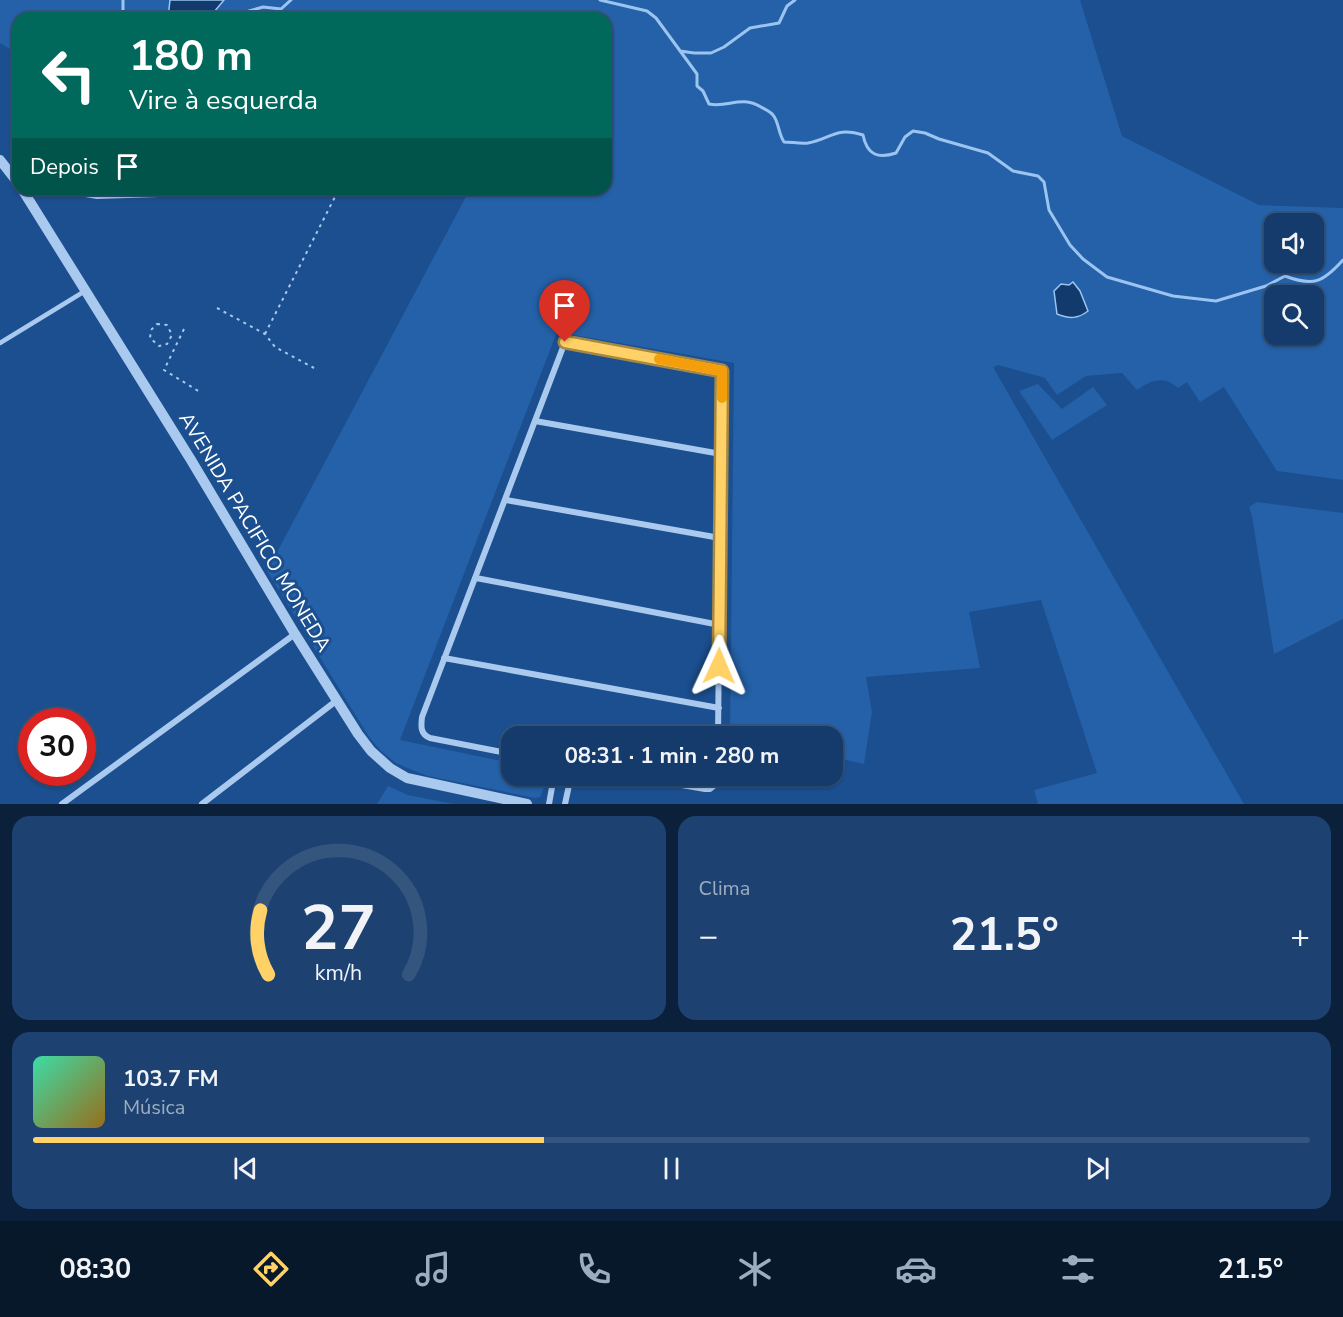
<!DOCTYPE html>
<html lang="pt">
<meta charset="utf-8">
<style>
:root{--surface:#143b6b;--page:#1d4271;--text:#f1f3f6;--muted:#9dadc1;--line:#33557e;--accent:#ffd166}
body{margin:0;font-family:"Nunito Sans",sans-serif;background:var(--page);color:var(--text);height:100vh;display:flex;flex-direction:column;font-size:22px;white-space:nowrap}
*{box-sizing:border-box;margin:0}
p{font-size:20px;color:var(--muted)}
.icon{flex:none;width:33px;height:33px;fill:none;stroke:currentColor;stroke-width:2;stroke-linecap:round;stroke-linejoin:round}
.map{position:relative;height:804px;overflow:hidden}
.details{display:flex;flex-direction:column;gap:12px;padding:12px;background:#0b203b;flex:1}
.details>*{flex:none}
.banner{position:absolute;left:12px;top:12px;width:600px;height:183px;border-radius:18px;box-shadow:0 2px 4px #0004,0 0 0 2px var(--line);background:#00695c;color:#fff;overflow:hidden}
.fabs{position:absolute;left:1264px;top:213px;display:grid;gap:12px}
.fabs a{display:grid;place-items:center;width:60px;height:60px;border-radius:12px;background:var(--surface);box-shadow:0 2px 4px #0004,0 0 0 2px var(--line);font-size:30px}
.speed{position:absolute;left:18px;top:708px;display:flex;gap:12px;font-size:30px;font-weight:700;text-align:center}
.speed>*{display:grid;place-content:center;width:78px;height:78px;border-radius:50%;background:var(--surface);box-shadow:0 2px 4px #0004,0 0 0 2px var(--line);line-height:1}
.speed .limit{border:9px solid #d22;background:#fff;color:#111}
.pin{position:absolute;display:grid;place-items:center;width:51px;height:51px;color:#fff;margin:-62px -26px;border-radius:50% 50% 50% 0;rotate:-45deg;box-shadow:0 0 6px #0007}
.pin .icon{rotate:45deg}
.me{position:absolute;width:66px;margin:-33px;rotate:1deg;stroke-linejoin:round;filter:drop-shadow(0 0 4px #0008)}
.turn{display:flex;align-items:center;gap:21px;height:126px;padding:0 18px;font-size:27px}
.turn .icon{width:78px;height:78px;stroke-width:2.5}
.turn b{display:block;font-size:42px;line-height:51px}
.then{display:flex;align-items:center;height:57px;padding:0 18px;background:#0003;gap:12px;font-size:22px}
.big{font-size:45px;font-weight:700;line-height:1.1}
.details .widget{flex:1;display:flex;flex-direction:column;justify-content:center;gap:9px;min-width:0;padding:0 21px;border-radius:18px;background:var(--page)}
.details .dial{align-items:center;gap:0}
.dial svg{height:156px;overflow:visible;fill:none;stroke:var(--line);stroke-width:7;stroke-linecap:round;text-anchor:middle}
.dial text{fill:var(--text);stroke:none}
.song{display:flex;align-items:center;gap:18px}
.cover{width:72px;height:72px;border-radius:9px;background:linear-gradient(135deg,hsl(160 70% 55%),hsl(40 70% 35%))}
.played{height:6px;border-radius:3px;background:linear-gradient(90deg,var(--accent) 40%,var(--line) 40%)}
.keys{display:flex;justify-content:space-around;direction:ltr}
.heat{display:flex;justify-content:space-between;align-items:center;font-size:33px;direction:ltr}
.details .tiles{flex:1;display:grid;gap:12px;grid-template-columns:1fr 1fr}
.widget:last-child{grid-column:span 2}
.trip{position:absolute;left:501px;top:726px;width:342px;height:60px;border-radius:18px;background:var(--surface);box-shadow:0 2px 4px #0004,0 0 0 2px var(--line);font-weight:700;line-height:60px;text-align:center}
.tabs{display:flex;height:96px;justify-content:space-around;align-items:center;background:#08182b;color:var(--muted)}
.tabs .icon{width:42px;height:42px}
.tabs .current{color:var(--accent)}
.tabs b{font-size:27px;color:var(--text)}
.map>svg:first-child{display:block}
.green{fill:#2461a8;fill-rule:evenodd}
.water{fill:#123a6d;stroke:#9cc4f0;stroke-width:1.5}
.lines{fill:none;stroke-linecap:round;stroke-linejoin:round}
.stream{stroke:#9cc4f0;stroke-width:3}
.path{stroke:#a9c9ee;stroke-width:2;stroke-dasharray:3 4.5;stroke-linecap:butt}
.service{stroke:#a9c9ee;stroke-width:4.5}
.minor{stroke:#a9c9ee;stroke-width:6}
.tertiary{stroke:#a9c9ee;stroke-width:10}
.route-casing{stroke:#a68842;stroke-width:15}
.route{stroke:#ffd166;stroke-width:10}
.slow{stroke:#f59e0b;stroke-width:10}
.labels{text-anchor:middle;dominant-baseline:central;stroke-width:6;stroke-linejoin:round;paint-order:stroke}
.street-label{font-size:20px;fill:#fff;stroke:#1b4f8f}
</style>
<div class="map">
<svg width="1343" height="804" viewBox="0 0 1343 804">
<rect width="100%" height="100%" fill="#1b4f8f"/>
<path class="green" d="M0 0H170L168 18H18V54L0 43Z
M224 0H1080L1122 136 1259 205 1343 208V480L1277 471 1224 387 1200 402 1187 382 1178 388C1164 375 1151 380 1137 390L1122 373 1086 376 1057 395 1045 378 998 365 993 367 1244 804H1038L1034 790 1097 773 1041 600 969 612 980 668 866 677 872 712 864 764 833 757 832 736 730 735 734 363 557 332 400 740 511 763 512 776H549L540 797 535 798 428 776 412 770 396 763 381 751 369 737 267 571 470 189H606V18H209ZM1275 224H1314V262H1275ZM1275 296H1314V334H1275Z
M1038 384 1062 409 1093 387 1107 405 1052 440 1019 391Z
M1257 502 1343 513V619L1274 654 1252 516 1249 507Z
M388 786 408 795 453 804H377Z"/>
<path class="water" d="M170 0H224L209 18H168Z
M1073 282 1080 291 1088 311C1078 319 1069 319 1057 314L1054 291 1061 284 1069 285Z"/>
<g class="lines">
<path class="stream" d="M123 0V18
M600 0 647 11 656 18 697 74V86L703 91 709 104C728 108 741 95 761 107 764 109 770 111 773 115 779 122 778 133 784 142 791 142 801 144 808 143 831 139 836 126 863 135 867 155 878 159 896 153L905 137 913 131 925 133 939 139 988 153 1013 171 1038 176 1044 182 1049 210 1070 245 1083 259 1107 277 1173 296 1216 301 1266 286 1285 276C1314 287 1323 282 1343 260
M245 18 249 11 263 7 281 9 291 0
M680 51 694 53H711L724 47 750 28 779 23 787 6 795 0"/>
<path class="path" d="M217 308 265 334 275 347 314 368
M157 324 167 325 172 335 167 344 159 346 150 338 151 330Z
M184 329 164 370 200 392
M265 334 339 189"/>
<path class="service" d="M0 343 85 291"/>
<path class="minor" d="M57 189 97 196 159 194
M535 421 721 454
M506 500 720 538
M476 578 720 625
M444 658 719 708
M512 754 430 738C420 734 421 726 422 717L565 342 722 371 718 736
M629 776 705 789H710L715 785 717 776
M62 804 295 634
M202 804 336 701
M549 804 554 776
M565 804 571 776"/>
<path class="tertiary" d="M0 160 18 183
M22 189 191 460 295 634 358 734 371 751 390 768 407 778 527 804"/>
</g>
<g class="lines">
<g class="route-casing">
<path id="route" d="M565 342 722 371 719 666"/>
</g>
<use href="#route" class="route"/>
<path class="slow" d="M659 359 722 371V398"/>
</g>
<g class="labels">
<g class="street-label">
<text transform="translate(255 532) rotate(59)">AVENIDA PACIFICO MONEDA</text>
</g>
</g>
</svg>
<div class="fabs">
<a><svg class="icon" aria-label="sound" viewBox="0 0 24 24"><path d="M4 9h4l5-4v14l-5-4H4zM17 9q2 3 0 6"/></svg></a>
<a><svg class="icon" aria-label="search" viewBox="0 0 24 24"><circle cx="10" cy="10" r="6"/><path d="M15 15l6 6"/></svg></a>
</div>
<div class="speed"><div class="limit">30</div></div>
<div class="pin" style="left:565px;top:342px;background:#d93025"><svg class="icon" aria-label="arrive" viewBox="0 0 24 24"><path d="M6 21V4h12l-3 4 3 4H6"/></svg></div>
<svg class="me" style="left:719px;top:666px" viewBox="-20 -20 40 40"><path d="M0-17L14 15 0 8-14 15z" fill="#ffd166" stroke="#fff" stroke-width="4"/></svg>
<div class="trip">08:31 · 1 min · 280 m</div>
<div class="banner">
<div class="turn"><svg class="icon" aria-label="left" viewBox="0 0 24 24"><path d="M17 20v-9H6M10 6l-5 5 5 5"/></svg><div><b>180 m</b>Vire à esquerda</div></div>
<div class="then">Depois<svg class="icon" aria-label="arrive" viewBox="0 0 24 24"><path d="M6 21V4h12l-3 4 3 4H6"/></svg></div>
</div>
</div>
<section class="details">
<div class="tiles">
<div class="widget dial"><svg viewBox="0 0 100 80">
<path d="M14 69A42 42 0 1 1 86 69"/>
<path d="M14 69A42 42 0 0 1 10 36" stroke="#ffd166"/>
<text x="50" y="56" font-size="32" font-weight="700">27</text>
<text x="50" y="72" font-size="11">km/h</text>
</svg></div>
<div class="widget"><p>Clima</p>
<div class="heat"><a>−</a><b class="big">21.5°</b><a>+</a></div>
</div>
<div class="widget">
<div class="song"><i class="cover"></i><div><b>103.7 FM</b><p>Música</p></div></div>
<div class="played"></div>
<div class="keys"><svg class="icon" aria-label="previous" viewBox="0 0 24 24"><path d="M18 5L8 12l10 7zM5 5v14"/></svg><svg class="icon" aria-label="pause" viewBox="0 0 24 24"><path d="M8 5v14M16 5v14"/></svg><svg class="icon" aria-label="next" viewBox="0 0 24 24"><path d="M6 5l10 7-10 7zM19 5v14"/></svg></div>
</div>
</div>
</section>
<nav class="tabs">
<b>08:30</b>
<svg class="icon current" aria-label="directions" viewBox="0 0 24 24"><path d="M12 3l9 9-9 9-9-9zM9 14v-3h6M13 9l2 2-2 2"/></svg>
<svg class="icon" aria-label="music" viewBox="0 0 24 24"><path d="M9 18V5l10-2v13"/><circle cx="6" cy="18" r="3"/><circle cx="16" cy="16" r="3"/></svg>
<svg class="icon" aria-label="phone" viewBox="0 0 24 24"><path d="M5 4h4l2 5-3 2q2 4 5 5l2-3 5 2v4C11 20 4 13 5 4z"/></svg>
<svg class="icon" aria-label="climate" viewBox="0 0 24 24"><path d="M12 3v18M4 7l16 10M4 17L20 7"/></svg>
<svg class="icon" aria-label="car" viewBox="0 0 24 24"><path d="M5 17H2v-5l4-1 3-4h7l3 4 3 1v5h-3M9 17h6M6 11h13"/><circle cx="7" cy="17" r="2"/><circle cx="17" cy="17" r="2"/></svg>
<svg class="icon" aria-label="filters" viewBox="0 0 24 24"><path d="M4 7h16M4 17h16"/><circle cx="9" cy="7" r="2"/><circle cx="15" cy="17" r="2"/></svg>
<b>21.5°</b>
</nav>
